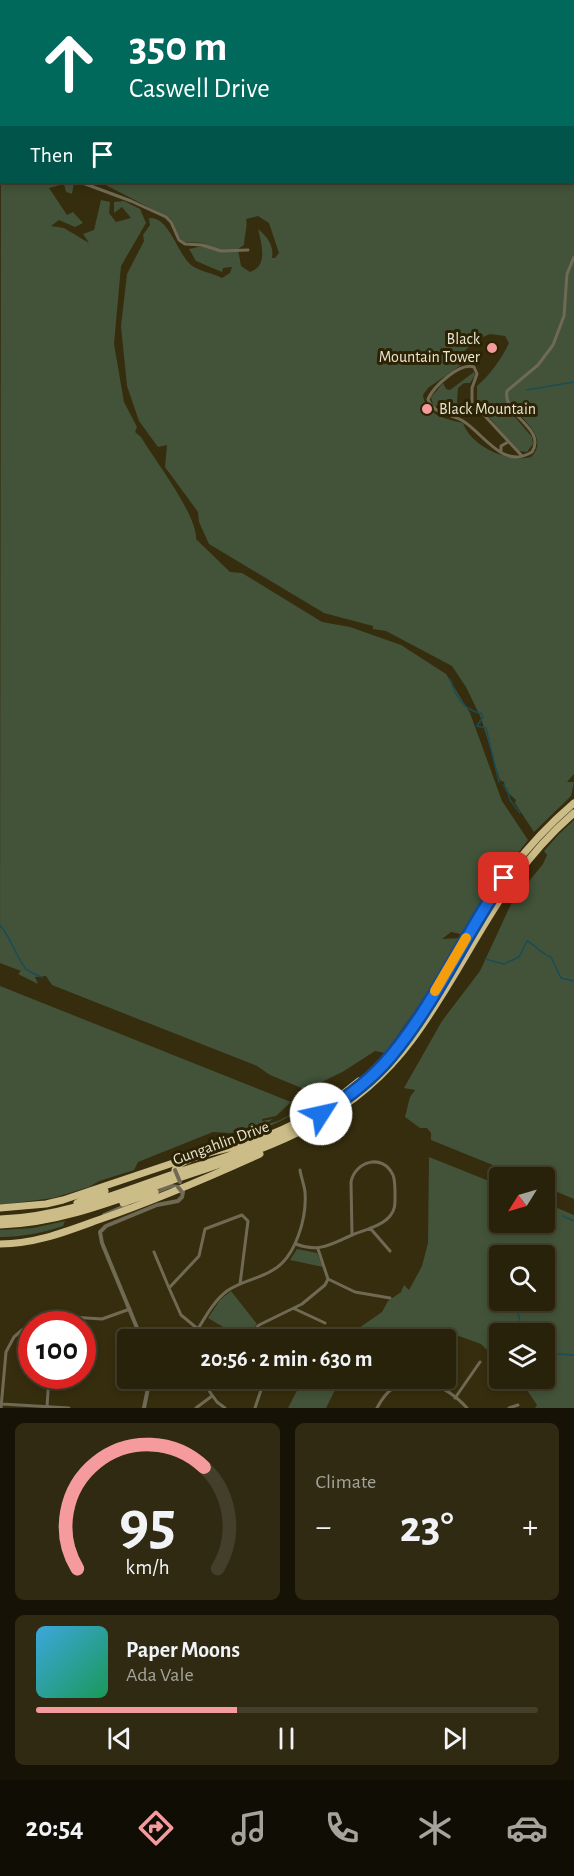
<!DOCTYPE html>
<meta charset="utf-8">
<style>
:root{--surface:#28220a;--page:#302a13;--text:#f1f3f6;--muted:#a5a49c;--line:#443f2b;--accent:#f59b9e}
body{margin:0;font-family:"Alegreya Sans",sans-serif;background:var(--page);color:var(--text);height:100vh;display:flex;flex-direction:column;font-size:22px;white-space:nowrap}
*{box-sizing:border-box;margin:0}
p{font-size:20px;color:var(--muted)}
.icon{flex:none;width:33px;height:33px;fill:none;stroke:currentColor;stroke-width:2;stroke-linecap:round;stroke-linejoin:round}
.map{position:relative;height:1408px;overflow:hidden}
.sheet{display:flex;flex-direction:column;gap:15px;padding:15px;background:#161306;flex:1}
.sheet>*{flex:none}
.hud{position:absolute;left:0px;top:0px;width:574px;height:183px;box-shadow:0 3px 9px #0003,0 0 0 2px var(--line);background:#00695c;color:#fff;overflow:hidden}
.needle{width:39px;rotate:233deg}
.controls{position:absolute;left:489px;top:1167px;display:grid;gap:12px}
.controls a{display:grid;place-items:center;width:66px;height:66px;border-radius:6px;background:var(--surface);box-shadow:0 3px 9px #0003,0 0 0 2px var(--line);font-size:30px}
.speed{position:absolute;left:18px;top:1311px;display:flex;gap:12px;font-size:30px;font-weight:700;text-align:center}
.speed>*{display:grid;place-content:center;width:78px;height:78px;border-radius:50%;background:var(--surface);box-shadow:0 3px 9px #0003,0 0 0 2px var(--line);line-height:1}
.speed .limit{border:9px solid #d22;background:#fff;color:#111}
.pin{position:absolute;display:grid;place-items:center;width:51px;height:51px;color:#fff;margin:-26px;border-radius:12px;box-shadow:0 3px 9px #0006}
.me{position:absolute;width:66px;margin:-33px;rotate:55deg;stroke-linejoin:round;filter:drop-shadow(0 0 4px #0008)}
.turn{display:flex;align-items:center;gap:21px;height:126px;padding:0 30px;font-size:27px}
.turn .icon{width:78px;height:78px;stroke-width:2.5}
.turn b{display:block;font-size:42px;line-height:51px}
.then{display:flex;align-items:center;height:57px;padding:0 30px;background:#0003;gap:12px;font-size:22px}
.big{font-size:45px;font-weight:700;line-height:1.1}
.sheet .widget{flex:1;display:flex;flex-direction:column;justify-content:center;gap:9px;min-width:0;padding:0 21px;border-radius:9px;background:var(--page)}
.sheet .dial{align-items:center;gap:0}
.dial svg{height:156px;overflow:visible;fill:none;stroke:var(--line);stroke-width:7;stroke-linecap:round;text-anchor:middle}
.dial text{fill:var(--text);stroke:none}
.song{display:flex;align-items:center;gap:18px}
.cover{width:72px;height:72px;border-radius:9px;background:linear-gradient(135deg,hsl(200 70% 55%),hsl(150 70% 35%))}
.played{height:6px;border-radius:3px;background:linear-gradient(90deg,var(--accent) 40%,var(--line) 40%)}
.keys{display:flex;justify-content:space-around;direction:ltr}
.heat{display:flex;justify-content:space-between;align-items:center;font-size:33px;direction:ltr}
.sheet .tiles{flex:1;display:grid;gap:15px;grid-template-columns:1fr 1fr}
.widget:last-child{grid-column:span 2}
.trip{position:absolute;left:117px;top:1329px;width:339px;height:60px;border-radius:6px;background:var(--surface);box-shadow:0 3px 9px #0003,0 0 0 2px var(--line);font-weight:700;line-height:60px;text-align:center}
.dock{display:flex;height:96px;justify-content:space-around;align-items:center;background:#100e04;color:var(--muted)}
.dock .icon{width:42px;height:42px}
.dock .selected{color:var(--accent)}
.dock b{font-size:27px;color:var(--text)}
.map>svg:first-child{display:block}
.green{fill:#425339;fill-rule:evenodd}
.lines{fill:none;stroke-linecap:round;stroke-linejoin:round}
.stream{stroke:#194d58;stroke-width:1.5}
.minor{stroke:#706a55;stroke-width:3}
.tertiary{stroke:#706a55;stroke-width:4}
.motorway{stroke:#ccbc88;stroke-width:7}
.tertiary-bridge{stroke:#706a55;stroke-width:4}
.route-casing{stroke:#114b97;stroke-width:15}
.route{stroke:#1a73e8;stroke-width:10}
.slow{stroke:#f59e0b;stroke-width:10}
.poi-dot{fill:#f59b9e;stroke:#2c2304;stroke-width:2}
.labels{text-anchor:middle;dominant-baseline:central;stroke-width:6;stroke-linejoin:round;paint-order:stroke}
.poi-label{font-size:16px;fill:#eae5d3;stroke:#2c2304;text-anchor:end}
.street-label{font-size:16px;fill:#eae5d3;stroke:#2c2304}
</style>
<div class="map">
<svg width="574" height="1408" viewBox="0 0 574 1408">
<rect width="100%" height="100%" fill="#362d0e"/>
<path class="green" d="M59 0H574V774L567 782H574L571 796 534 832 515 803 516 800 506 791 504 782 500 780 481 718 466 687 452 666 386 631 373 629V626L324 613 209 544 199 522 198 512 165 467 167 445 158 447 139 421 127 386 121 326 127 274 144 241 143 235 150 225 149 218C169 216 177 253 191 265 198 271 213 273 222 278L230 273 232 267 223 268 222 272 196 261 189 249 202 246 209 247 203 243 184 242 179 237 171 219 100 182H573V2H57ZM258 216 269 223 279 253 275 258H272C274 246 268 237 258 229 262 245 268 266 250 272L241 266 238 249 244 245C244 236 248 227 246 219ZM490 334 505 336 509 343C502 358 490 375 477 386V404L519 451 527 452 533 444 532 437 504 404 509 402C519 418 551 437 531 457 507 463 471 446 463 423 446 419 425 415 423 395L428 388 461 365 459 356 476 340Z
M1 153 2 182H74L72 194 66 192 64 184 49 188 67 215 73 212 83 223 75 227 59 220 51 226 64 228 89 243 83 234 94 230 101 200 110 202 109 213 116 222 131 218 122 207 114 213V202L124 201 140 209 146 223 121 266 114 344 124 402 137 427 135 432 141 437C154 459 198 516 196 539L230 572 242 573 322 622 350 627 401 645 446 674 470 713 502 801 528 840 514 858 465 935 451 932 442 939 462 938 441 974 385 1053 375 1051 344 1071 316 1085 322 1086 316 1094 315 1090 308 1088 304 1089 270 1075 257 1066 52 985 46 976 35 977 38 984 18 974 21 971 0 963Z
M474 372 475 375 470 383H464L458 388 457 402 462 412 461 414 436 405V408L433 405 431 397 443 383 446 389 450 390Z
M574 820V1199L545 1187 544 1178 522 1177 431 1140V1133L427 1128H420L405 1117 410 1097 415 1090 404 1088 442 1021 480 971 512 902 543 864 547 855 544 851 559 834Z
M0 986 291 1102 276 1116 262 1119V1121L273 1119 264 1125 278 1121 314 1103C288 1118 264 1131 234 1137L253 1129 231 1133 213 1132 138 1162 134 1170 99 1181 89 1187 53 1198 0 1205Z
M429 1157 499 1185 500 1222H544L545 1203 574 1215V1408H535L537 1405 527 1390 516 1379 544 1378V1334H500L499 1362 481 1344 442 1330 437 1331V1338L433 1339H343L382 1312 388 1301 401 1292 404 1285 409 1290 422 1266 428 1243ZM500 1256H544V1300H500Z
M65 1221 63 1226C42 1233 22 1237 0 1237V1230L33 1228Z
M297 1249 317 1253 323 1267 290 1260Z
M231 1291 257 1324 243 1339 208 1318 220 1300Z
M303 1379V1378L346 1379 339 1382 326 1408H288Z"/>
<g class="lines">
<path class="stream" d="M309 0 311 2
M527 390 574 382
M450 679C455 695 464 711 481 713L483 717 477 726 486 728 499 782
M503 785 507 789 510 800 520 813
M0 925C11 938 15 954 25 968 28 972 37 975 42 977
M485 959 504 964 519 957 527 941C537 946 541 954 551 957L561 978 574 981
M563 1216 574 1221
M492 1256 500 1268
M515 1300 521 1326 526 1334
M544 1353 574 1355"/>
<path class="minor" d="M358 0V2
M573 102 574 103
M0 146 2 147
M80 182 131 201 166 217 171 222 179 240 185 244 202 245 221 251 248 250
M501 452V446L508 442
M522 456 484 415 472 408V388L477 374 474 367C460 362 434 386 428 399 432 414 452 414 463 421 484 434 503 470 532 452 547 428 502 416 507 391L538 365 553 345 564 316 567 274 574 257
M370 1228 390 1251
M296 1244C319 1253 331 1244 352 1235L351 1182C355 1161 383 1153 393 1175 395 1180 395 1187 395 1193 395 1202 396 1209 390 1216 382 1226 364 1230 352 1235
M318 1249 328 1279 355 1292 390 1298
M154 1252 169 1288
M295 1309 325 1323
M198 1329 181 1315 169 1288 199 1256 205 1229 242 1215 248 1221 240 1284
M250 1333 264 1340
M191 1340C202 1324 211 1303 227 1291 241 1281 259 1279 273 1270 296 1257 307 1217 305 1192 304 1184 301 1177 300 1170
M245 1340 259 1325 302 1304 325 1285 328 1279
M82 1365 91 1364
M200 1378 217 1402 225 1408
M203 1383 208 1378
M455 1398 480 1362
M2 1404 69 1408
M47 1407 49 1376
M1 1408 6 1352 14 1337 22 1330 56 1316 102 1319 130 1309
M196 1408 212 1396
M255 1408 261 1390
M377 1408C398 1366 441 1379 467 1408
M509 1408 518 1405"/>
<path class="tertiary" d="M156 1192 171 1186 178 1187
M104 1215 127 1205
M142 1340 102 1243 100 1232 106 1226 157 1205 178 1201 182 1197 183 1192
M144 1408 150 1378"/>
<path class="motorway" d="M175 1170C180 1158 217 1151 229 1148 277 1136 322 1112 359 1081
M77 1203 105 1191
M123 1203 155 1192
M0 1208 46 1204 63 1200 182 1160
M0 1219C63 1217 121 1192 179 1172 228 1156 279 1141 322 1114 356 1093 385 1066 408 1034 438 992 460 945 488 902 512 865 540 832 574 803
M0 1225C57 1223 109 1203 162 1184 259 1150 347 1128 412 1040 470 962 497 879 574 813
M0 1244C35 1244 65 1232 98 1220 153 1201 207 1178 260 1154"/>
<path class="tertiary-bridge" d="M175 1170 180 1182
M178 1187 182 1192"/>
</g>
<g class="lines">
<g class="route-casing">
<path id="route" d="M321 1114C347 1098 372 1079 391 1056 436 1002 464 936 504 878"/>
</g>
<use href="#route" class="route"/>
<path class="slow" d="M435 991 466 938"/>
</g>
<g class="poi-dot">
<circle cx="492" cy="348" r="6"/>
<circle cx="427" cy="409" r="6"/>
</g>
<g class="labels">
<g class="poi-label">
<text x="480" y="339">Black<tspan x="480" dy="18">Mountain Tower</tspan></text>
<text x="439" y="409" text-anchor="start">Black Mountain</text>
</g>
<g class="street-label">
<text transform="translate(221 1143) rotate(-20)">Gungahlin Drive</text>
</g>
</g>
</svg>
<div class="controls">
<a><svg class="needle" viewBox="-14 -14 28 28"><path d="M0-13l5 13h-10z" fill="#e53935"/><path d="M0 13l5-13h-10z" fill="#a5a49c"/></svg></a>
<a><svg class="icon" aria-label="search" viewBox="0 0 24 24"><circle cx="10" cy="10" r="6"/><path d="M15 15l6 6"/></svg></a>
<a><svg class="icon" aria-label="layers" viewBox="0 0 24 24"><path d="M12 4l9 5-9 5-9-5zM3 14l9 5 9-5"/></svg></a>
</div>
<div class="speed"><div class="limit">100</div></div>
<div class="pin" style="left:504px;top:878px;background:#d93025"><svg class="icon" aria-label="arrive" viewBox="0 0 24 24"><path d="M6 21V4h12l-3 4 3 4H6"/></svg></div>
<svg class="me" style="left:321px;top:1114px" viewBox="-20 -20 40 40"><circle r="19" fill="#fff"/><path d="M0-13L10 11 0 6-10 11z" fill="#1a73e8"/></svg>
<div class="trip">20:56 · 2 min · 630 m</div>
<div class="hud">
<div class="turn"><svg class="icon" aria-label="ahead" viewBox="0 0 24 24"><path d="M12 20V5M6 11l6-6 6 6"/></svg><div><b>350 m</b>Caswell Drive</div></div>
<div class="then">Then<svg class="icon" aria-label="arrive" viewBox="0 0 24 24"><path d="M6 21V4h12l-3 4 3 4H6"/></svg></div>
</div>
</div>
<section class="sheet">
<div class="tiles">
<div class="widget dial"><svg viewBox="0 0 100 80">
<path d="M14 69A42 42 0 1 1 86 69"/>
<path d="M14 69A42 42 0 0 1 79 17" stroke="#f59b9e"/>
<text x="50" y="56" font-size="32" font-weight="700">95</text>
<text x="50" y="72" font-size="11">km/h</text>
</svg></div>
<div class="widget"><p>Climate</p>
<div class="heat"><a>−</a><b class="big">23°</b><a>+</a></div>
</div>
<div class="widget">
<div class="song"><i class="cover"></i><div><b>Paper Moons</b><p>Ada Vale</p></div></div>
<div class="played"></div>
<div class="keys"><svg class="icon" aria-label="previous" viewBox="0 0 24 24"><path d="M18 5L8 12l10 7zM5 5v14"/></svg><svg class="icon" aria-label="pause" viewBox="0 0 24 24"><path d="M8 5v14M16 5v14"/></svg><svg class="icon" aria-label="next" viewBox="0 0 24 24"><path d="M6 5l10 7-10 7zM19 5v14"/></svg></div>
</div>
</div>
</section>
<nav class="dock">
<b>20:54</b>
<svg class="icon selected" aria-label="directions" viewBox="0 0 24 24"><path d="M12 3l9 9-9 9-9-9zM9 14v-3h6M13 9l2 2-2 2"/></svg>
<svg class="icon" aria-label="music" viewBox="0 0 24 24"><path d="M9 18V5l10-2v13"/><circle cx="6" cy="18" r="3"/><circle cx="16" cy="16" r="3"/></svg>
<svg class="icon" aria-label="phone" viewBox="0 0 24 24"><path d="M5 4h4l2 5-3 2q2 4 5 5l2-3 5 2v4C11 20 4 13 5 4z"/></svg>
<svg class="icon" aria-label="climate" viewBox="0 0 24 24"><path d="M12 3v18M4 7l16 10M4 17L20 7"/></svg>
<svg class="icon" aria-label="car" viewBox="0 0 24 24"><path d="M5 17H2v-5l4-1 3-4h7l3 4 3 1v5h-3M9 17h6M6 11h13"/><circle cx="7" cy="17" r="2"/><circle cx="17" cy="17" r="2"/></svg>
</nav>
